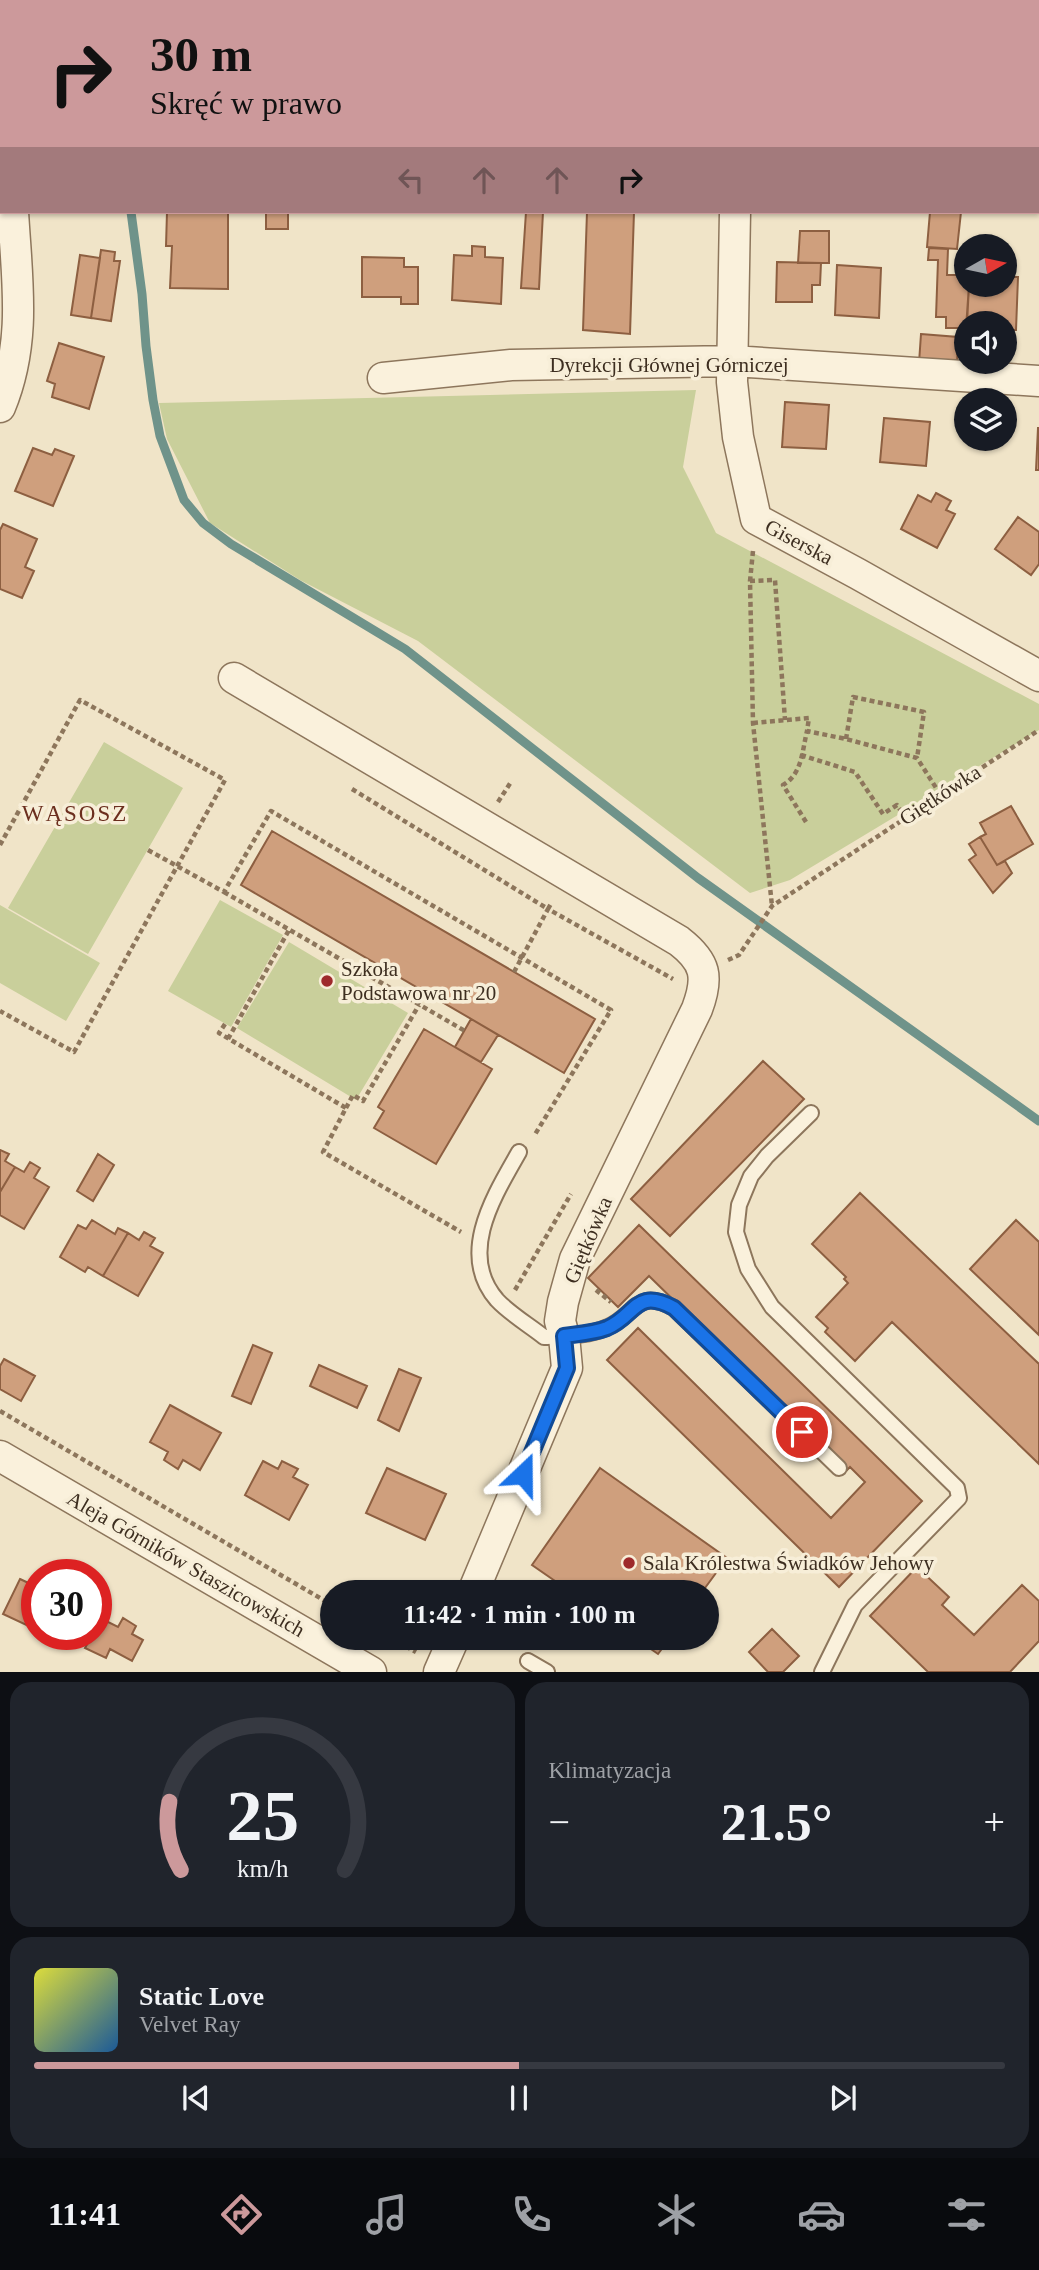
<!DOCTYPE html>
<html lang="pl">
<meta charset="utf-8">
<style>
:root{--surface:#171b24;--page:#20242c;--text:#f1f3f6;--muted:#9ea1a6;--line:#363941;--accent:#cc999b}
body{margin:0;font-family:Georgia,serif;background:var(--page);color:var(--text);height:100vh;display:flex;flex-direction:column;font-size:26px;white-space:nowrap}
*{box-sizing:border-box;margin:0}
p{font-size:23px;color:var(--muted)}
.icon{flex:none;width:38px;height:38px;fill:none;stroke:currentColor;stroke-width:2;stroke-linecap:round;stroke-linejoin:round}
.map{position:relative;height:1672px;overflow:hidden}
.drawer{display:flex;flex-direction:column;gap:10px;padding:10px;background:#0d0f14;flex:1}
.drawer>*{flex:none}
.top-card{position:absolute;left:0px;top:0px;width:1040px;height:214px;box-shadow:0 2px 5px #0004;background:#cc999b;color:#111;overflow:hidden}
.needle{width:46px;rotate:81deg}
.tools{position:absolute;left:954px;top:234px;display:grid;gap:14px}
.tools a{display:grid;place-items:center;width:63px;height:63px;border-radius:50%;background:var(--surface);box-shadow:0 2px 5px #0004;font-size:35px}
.speed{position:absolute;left:21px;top:1559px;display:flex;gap:14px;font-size:35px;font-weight:700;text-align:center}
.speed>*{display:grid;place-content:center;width:91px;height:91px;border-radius:50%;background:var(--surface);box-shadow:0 2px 5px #0004;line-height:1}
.speed .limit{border:10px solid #d22;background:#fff;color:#111}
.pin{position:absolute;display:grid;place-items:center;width:60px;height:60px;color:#fff;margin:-30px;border:4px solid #fff;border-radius:50%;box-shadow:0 2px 7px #0007}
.me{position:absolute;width:77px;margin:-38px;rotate:23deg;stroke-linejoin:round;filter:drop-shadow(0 0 5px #0008)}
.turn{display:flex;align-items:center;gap:24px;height:147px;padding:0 35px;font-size:32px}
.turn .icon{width:91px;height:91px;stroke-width:2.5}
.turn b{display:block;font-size:49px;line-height:60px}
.lanes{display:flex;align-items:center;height:66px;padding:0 35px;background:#0003;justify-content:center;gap:35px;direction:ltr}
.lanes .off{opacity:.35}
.big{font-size:52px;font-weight:700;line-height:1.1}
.drawer .tile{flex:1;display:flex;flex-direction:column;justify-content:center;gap:10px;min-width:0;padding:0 24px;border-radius:21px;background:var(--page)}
.drawer .dial{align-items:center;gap:0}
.dial svg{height:182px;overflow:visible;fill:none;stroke:var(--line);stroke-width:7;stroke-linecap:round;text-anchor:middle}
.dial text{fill:var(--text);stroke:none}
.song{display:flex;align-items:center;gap:21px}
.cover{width:84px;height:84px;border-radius:10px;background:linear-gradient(135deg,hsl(60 70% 55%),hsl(210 70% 35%))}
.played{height:7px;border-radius:4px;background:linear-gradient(90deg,var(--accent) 50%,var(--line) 50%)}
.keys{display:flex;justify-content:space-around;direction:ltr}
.heat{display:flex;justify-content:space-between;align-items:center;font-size:38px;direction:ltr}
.drawer .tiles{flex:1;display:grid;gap:10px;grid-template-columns:1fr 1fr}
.tile:last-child{grid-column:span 2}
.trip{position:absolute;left:320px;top:1580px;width:399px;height:70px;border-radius:35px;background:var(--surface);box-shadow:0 2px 5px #0004;font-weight:700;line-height:70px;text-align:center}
.tabs{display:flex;height:112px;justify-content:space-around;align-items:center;background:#090b0e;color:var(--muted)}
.tabs .icon{width:49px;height:49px}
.tabs .on{color:var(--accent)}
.tabs b{font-size:32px;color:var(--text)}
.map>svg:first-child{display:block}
.green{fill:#c9cf9b}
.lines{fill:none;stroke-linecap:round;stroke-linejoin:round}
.stream{stroke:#6f938a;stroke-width:9}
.building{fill:#cf9f7d;stroke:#8d5f41;stroke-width:2}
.service-casing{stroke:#8d765c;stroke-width:18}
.minor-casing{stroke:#8d765c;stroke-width:33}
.path{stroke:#8d765c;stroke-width:4.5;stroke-dasharray:5 3.5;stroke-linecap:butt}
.service{stroke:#faf1dc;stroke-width:14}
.minor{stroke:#faf1dc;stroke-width:30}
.route-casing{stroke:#114b97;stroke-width:18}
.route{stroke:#1a73e8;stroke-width:12}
.poi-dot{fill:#9e2a2b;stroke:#f7eed8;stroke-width:2.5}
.labels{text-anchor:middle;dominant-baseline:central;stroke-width:7;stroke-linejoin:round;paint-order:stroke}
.street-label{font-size:21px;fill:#3d2e20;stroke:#f7eed8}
.poi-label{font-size:21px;fill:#3d2e20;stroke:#f7eed8;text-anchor:start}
.neighbourhood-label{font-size:23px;letter-spacing:2px;fill:#6b2e1e;stroke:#f7eed8}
</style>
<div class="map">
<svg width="1039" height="1672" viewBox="0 0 1039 1672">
<rect width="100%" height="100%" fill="#f0e4c8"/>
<path class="green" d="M696 390 683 467 716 533 1039 704V730L790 880 750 893 418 641 300 580 210 523 167 439 159 403Z
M104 742 183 788 88 954 8 908Z
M220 900 283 935 231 1027 168 991Z
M0 905 100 963 66 1021 0 983Z
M289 942 408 1013 356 1100 237 1028Z"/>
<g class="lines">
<path class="stream" d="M131 212 142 294 146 346 153 400 160 436 184 500 203 523 231 544 405 649 698 878 1039 1121"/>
</g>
<path class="building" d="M1038 79H1039V120H1038Z
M167 212H228V289L170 288 172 246H166Z
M266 212H288V229H266Z
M526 212H543L539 289 521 288Z
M587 212H634L630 334 583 330Z
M930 212H961L957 249 927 247Z
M800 231H829V263H798Z
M472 246 485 247V257L503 258 501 304 452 300 454 255 472 256Z
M929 248 948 249 947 275H966V285H969L966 328H946V317H936L938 260H928Z
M101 250 115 252 114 261H120L111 321 91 318Z
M80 255 100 258 91 318 71 315Z
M362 257 404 258V267H418V304H401V297H362Z
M777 262 821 263 820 285H812V302H776Z
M837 265 881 268 879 318 835 315Z
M1004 277H1018L1016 330H1004V324H967L969 285H1004Z
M921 334 958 337 957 366 919 363Z
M59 343 104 357 89 409 52 397 55 384 47 381Z
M785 402 829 405 826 449 782 447Z
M884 418 930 422 926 466 880 462Z
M1038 428H1039V470H1036Z
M33 448 52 455 55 449 74 456 53 506 15 491Z
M936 493 951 501 946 510 955 514 937 548 901 529 918 495 931 502Z
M1018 517 1039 532V564L1031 575 995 549Z
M3 524 37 539 25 567 34 571 22 598 0 589V530Z
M1011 806 1033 844 997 865 980 837 986 834 980 823Z
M272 831 595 1019 564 1073 241 885Z
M980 837 997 865 1005 861 1012 873 993 893 969 860 976 855 969 844Z
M471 1019 498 1035 481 1062 455 1047Z
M424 1029 492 1069 436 1164 374 1128 384 1111 378 1107Z
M763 1061 804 1099 670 1236 631 1199Z
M0 1150 9 1154 5 1161 15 1167 0 1192Z
M98 1154 114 1165 93 1201 77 1191Z
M30 1162 40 1168 34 1178 49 1187 24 1229 0 1215V1192L15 1167 24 1172Z
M860 1193 1039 1364V1464L892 1322 855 1361 825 1332 828 1328 816 1317 848 1283 844 1279 846 1277 812 1244Z
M92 1220 115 1234 118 1228 128 1233 103 1276 88 1267 85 1272 60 1257 78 1225 86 1229Z
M1016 1220 1039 1242V1335L970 1269Z
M639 1225 922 1501 839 1587 607 1360 638 1328 831 1518 865 1482 850 1467 847 1470 649 1276 618 1307 588 1278Z
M144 1232 155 1238 150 1246 163 1253 138 1296 103 1276 128 1233 139 1240Z
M253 1345 272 1353 251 1404 232 1396Z
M4 1359 35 1376 21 1401 0 1389V1366Z
M319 1365 367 1386 357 1408 310 1386Z
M399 1369 421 1378 399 1431 378 1420Z
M170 1405 221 1433 200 1470 183 1460 178 1469 164 1460 168 1452 150 1442Z
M263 1461 278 1469 282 1461 298 1469 293 1477 308 1485 289 1520 245 1495Z
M387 1468 446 1494 425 1540 366 1513Z
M600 1468 727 1558 702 1592H571L532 1565Z
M917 1567 949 1597 942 1605 974 1635 1022 1585 1039 1601V1641L1010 1672H928L870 1616Z
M20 1579 37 1587V1630L3 1614Z
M96 1616 118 1627 123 1618 136 1626 132 1634 143 1640 132 1661 110 1649 106 1658 85 1648 90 1639 80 1634H96Z
M772 1629 799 1656 783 1672H768L749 1652Z
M45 1634H62L59 1641Z
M635 1638H670L658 1654Z"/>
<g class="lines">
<g class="service-casing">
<path id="service" d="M811 1113 767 1156 751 1176 739 1205 736 1232 748 1269 772 1307 957 1488 959 1498 855 1605 822 1672
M519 1152C494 1196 457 1254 497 1300 510 1314 529 1325 544 1337 564 1336 589 1336 608 1327 636 1315 636 1287 674 1308L839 1468
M528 1661 547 1672"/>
</g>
<g class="minor-casing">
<path id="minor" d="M454 0 489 2
M18 2V0
M1038 33H1039
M735 212 732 382 738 437 756 519 858 574 1039 676
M383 378 511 365 732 361 1039 381
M0 407C27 342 17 280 13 212
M234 678 679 941C706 962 709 977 697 1009L575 1259 563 1302 560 1321 564 1336 567 1368 473 1592
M0 1456 371 1672
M439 1672 454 1638"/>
</g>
<path class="path" d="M45 0 79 2
M773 0 796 2
M753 551 750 581 753 723 772 906
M750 581 775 580 785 720
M753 723 809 718 807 731 846 739 917 758 940 794
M846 739 853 697 924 712 917 758
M801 755 855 772 883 814 897 805 905 817
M352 789 548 909 552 902
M498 802 511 782
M806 822 783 785C802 774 802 752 807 731
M0 845 80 700 225 780 74 1052 0 1011
M148 850 224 892 271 811 611 1010 534 1136
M224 892 465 1031
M728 960 739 955 772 906 1039 730
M514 972 548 909 673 979
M225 1024 219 1033 346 1108 323 1152 461 1232
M228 1039 289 930
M346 1108 353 1095 363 1101 419 1005
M515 1290 571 1194
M596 1290 611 1302
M0 1411 332 1605
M391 1638 416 1652"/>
<use href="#service" class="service"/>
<use href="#minor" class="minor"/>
</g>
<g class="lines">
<g class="route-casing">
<path id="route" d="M523 1474 567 1368 564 1336C578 1334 594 1333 607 1328 636 1316 635 1287 674 1308L802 1432"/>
</g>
<use href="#route" class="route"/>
</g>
<g class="poi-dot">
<circle cx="327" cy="981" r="7"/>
<circle cx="629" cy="1563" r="7"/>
</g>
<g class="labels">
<g class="street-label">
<text x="669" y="365">Dyrekcji Głównej Górniczej</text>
<text transform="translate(799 542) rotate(28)">Giserska</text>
<text transform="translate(940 795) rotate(-33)">Giętkówka</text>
<text transform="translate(588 1240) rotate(-67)">Giętkówka</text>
<text transform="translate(186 1564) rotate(30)">Aleja Górników Staszicowskich</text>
</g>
<g class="poi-label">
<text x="341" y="969">Szkoła<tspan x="341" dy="24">Podstawowa nr 20</tspan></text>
<text x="643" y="1563">Sala Królestwa Świadków Jehowy</text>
</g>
<g class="neighbourhood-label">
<text x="75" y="813">WĄSOSZ</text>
</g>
</g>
</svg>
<div class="tools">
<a><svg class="needle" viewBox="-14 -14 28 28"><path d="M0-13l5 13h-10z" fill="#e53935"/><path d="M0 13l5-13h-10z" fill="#9ea1a6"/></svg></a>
<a><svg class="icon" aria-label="sound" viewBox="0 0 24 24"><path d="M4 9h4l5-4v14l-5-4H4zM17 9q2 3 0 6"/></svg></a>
<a><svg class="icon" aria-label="layers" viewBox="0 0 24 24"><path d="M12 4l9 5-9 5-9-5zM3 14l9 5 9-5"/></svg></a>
</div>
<div class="speed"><div class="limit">30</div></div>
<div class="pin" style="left:802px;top:1432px;background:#d93025"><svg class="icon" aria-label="arrive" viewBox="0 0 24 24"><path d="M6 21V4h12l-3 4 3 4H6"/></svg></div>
<svg class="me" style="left:523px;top:1474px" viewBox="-20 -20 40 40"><path d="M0-17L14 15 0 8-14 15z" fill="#1a73e8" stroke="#fff" stroke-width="4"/></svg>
<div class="trip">11:42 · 1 min · 100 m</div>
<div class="top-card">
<div class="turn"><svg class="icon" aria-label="right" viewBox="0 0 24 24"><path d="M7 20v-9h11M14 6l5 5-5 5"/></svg><div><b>30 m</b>Skręć w prawo</div></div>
<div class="lanes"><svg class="icon off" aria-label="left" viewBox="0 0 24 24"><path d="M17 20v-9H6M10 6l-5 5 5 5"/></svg><svg class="icon off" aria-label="ahead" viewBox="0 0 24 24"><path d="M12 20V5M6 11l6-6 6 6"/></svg><svg class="icon off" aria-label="ahead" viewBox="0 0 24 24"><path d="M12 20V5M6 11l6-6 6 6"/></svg><svg class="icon" aria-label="right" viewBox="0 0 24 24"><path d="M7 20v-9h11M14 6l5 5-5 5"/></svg></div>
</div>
</div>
<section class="drawer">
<div class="tiles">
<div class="tile dial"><svg viewBox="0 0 100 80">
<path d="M14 69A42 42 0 1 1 86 69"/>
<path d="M14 69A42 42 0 0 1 9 39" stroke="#cc999b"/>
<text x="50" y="56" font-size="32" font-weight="700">25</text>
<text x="50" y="72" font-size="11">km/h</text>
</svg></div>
<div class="tile"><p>Klimatyzacja</p>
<div class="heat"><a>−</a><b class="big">21.5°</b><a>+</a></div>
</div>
<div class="tile">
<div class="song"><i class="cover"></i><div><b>Static Love</b><p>Velvet Ray</p></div></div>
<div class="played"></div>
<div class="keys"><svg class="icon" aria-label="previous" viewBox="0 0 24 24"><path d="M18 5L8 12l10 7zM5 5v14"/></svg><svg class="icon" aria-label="pause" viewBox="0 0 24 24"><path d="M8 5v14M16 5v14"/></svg><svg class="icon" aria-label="next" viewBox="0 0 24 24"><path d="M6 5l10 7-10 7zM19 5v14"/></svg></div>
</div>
</div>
</section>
<nav class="tabs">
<b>11:41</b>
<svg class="icon on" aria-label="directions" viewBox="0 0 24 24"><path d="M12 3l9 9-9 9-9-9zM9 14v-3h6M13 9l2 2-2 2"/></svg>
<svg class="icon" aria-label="music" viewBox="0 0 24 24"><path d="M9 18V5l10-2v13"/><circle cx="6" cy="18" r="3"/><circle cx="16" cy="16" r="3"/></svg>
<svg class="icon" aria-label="phone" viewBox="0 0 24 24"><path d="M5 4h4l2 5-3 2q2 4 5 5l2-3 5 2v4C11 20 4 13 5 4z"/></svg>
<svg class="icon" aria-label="climate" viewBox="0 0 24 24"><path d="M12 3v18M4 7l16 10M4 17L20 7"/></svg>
<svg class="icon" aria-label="car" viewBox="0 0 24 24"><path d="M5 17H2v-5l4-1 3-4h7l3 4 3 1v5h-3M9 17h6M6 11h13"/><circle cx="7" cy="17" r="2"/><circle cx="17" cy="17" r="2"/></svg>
<svg class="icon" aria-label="filters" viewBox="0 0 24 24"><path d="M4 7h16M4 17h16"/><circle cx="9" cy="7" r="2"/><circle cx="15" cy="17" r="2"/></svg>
</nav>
